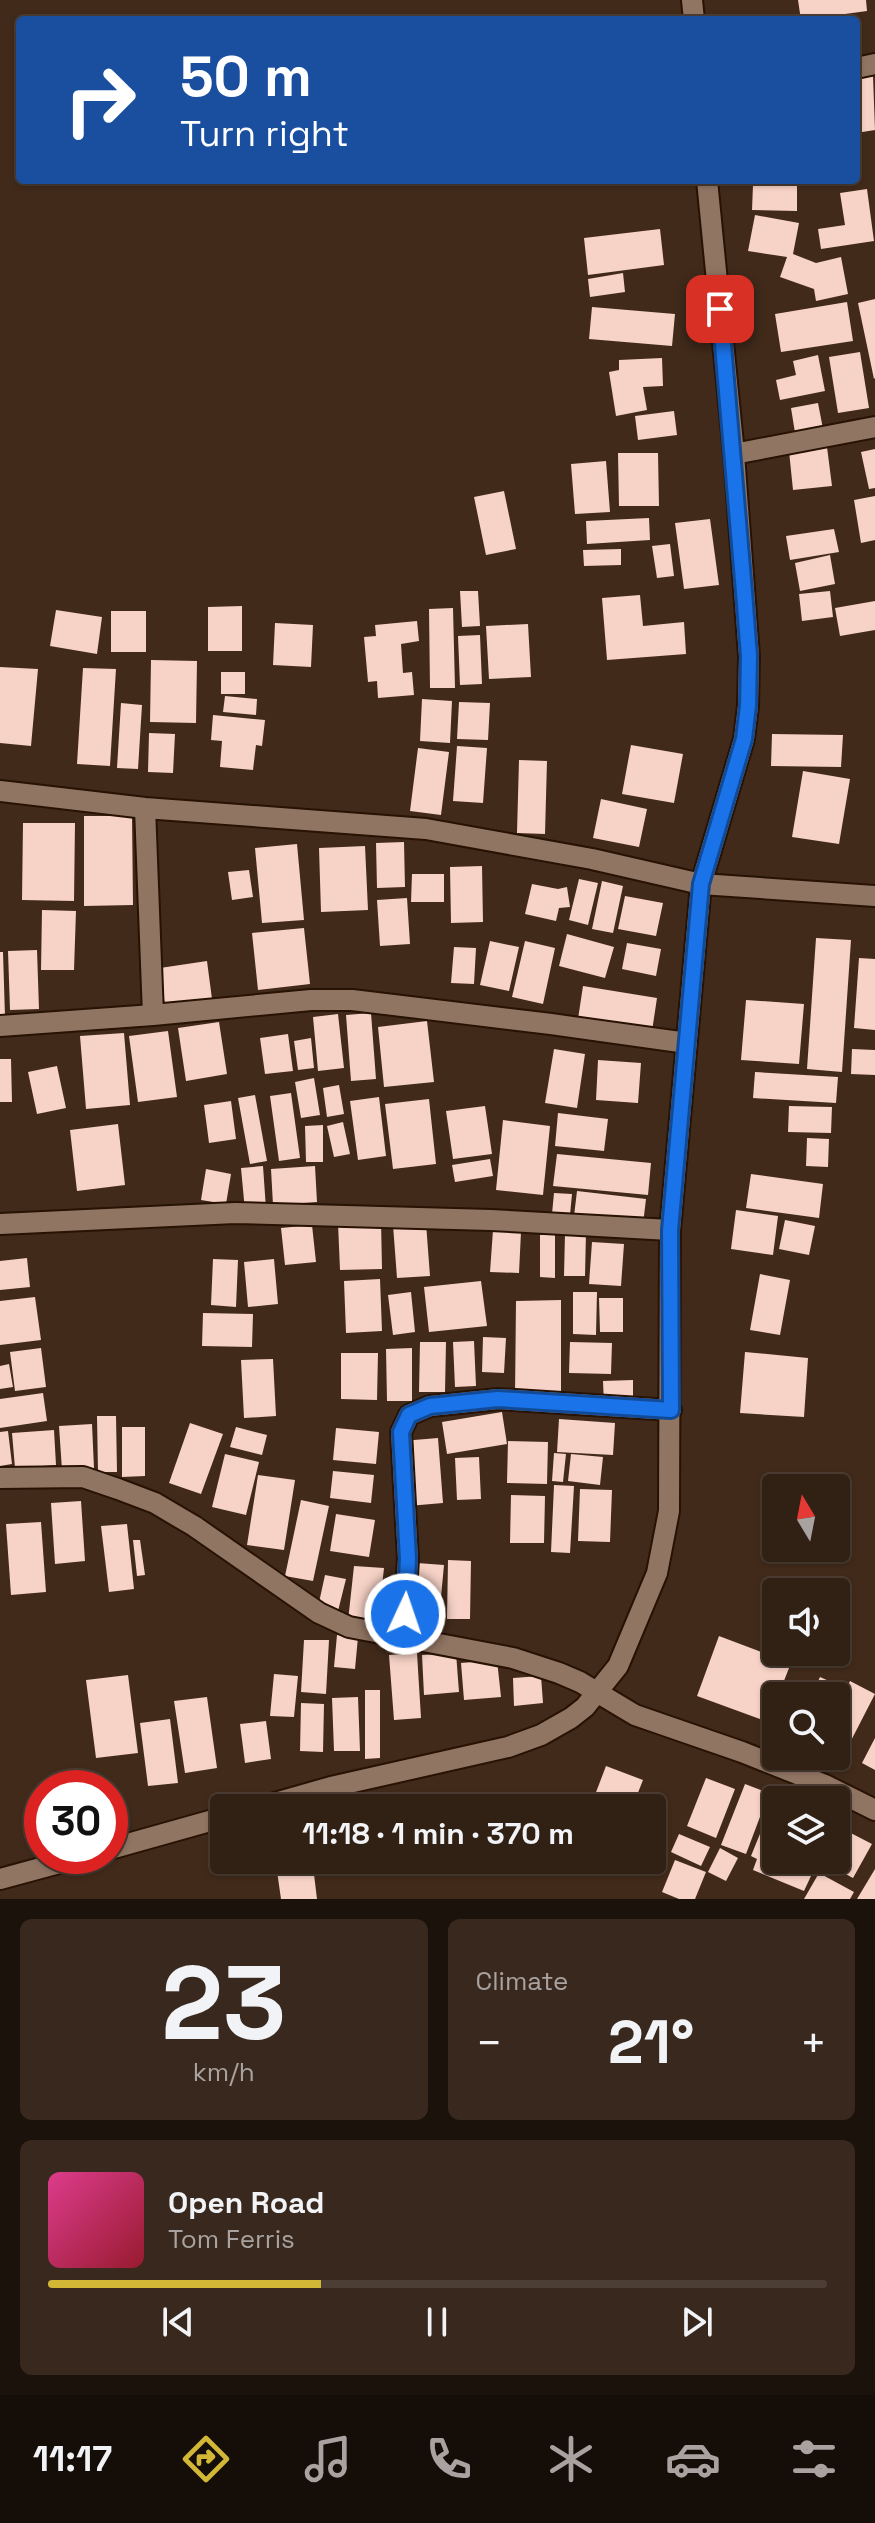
<!DOCTYPE html>
<meta charset="utf-8">
<style>
:root{--surface:#312014;--page:#39281d;--text:#f1f3f6;--muted:#a8a3a0;--line:#4c3e34;--accent:#d2b736}
body{margin:0;font-family:"Space Grotesk",sans-serif;background:var(--page);color:var(--text);height:100vh;display:flex;flex-direction:column;font-size:30px;white-space:nowrap}
*{box-sizing:border-box;margin:0}
p{font-size:26px;color:var(--muted)}
.icon{flex:none;width:44px;height:44px;fill:none;stroke:currentColor;stroke-width:2;stroke-linecap:round;stroke-linejoin:round}
.map{position:relative;height:1899px;overflow:hidden}
.details{display:flex;flex-direction:column;gap:20px;padding:20px;background:#1b120b;flex:1}
.details>*{flex:none}
.top-card{position:absolute;left:16px;top:16px;width:844px;height:168px;border-radius:8px;box-shadow:0 2px 6px #0004,0 0 0 2px var(--line);background:#1a4fa0;color:#fff;overflow:hidden}
.needle{width:52px;rotate:350deg}
.controls{position:absolute;left:762px;top:1474px;display:grid;gap:16px}
.controls a{display:grid;place-items:center;width:88px;height:88px;border-radius:8px;background:var(--surface);box-shadow:0 2px 6px #0004,0 0 0 2px var(--line);font-size:40px}
.speed{position:absolute;left:24px;top:1770px;display:flex;gap:16px;font-size:40px;font-weight:700;text-align:center}
.speed>*{display:grid;place-content:center;width:104px;height:104px;border-radius:50%;background:var(--surface);box-shadow:0 2px 6px #0004,0 0 0 2px var(--line);line-height:1}
.speed .limit{border:12px solid #d22;background:#fff;color:#111}
.pin{position:absolute;display:grid;place-items:center;width:68px;height:68px;color:#fff;margin:-34px;border-radius:16px;box-shadow:0 4px 12px #0006}
.me{position:absolute;width:88px;margin:-44px;rotate:3deg;stroke-linejoin:round;filter:drop-shadow(0 0 6px #0008)}
.turn{display:flex;align-items:center;gap:28px;height:168px;padding:0 32px;font-size:36px}
.turn .icon{width:104px;height:104px;stroke-width:2.5}
.turn b{display:block;font-size:56px;line-height:68px}
.big{font-size:60px;font-weight:600;line-height:1.1}
.details .tile{flex:1;display:flex;flex-direction:column;justify-content:center;gap:12px;min-width:0;padding:0 28px;border-radius:12px;background:var(--page)}
.details .dial{align-items:center;gap:0}
.dial b{font-size:104px;line-height:1}
.song{display:flex;align-items:center;gap:24px}
.cover{width:96px;height:96px;border-radius:12px;background:linear-gradient(135deg,hsl(330 70% 55%),hsl(350 70% 35%))}
.played{height:8px;border-radius:4px;background:linear-gradient(90deg,var(--accent) 35%,var(--line) 35%)}
.keys{display:flex;justify-content:space-around;direction:ltr}
.heat{display:flex;justify-content:space-between;align-items:center;font-size:44px;direction:ltr}
.details .tiles{flex:1;display:grid;gap:20px;grid-template-columns:1fr 1fr}
.tile:last-child{grid-column:span 2}
.trip{position:absolute;left:210px;top:1794px;width:456px;height:80px;border-radius:8px;background:var(--surface);box-shadow:0 2px 6px #0004,0 0 0 2px var(--line);font-weight:600;line-height:80px;text-align:center}
.tab-bar{display:flex;height:128px;justify-content:space-around;align-items:center;background:#140d08;color:var(--muted)}
.tab-bar .icon{width:56px;height:56px}
.tab-bar .on{color:var(--accent)}
.tab-bar b{font-size:36px;color:var(--text)}
.map>svg:first-child{display:block}
.building{fill:#f7d2c6}
.lines{fill:none;stroke-linecap:round;stroke-linejoin:round}
.minor-casing{stroke:#271203;stroke-width:24}
.minor{stroke:#917563;stroke-width:20}
.route-casing{stroke:#114b97;stroke-width:20}
.route{stroke:#1a73e8;stroke-width:14}
</style>
<div class="map">
<svg width="875" height="1899" viewBox="0 0 875 1899">
<rect width="100%" height="100%" fill="#412a1a"/>
<path class="building" d="M798 0H866L867 11 801 20Z
M873 76 875 130 856 133V79Z
M753 185 797 186V211L752 210Z
M867 189 874 241 821 249 818 229 845 225 840 193Z
M755 215 799 223 793 254 816 263 841 257 848 294 816 301 814 289 780 277 787 257 748 251Z
M660 229 664 265 588 275 584 238Z
M623 273 625 292 590 297 588 279Z
M875 299V378L874 379 858 303Z
M847 302 853 341 781 352 775 314Z
M592 307 675 314 672 346 589 339Z
M860 352 869 408 838 413 829 357Z
M818 355 825 391 780 400 776 380 796 375 793 361Z
M662 358 663 386 643 387 647 410 616 416 609 372 619 370V360Z
M818 403 824 434 796 439 791 408Z
M674 411 677 435 638 440 635 416Z
M827 447 832 486 793 490 789 451Z
M875 449V488L869 489 861 452Z
M618 453H658L659 506H619Z
M606 461 610 512 575 514 571 464Z
M504 491 516 549 486 555 474 497Z
M875 496V540L861 543 854 500Z
M649 518 650 540 587 544 586 521Z
M710 519 719 585 684 589 675 523Z
M834 529 839 552 790 560 786 536Z
M670 544 674 576 657 578 652 546Z
M621 549V565L584 566 583 550Z
M830 555 835 584 800 591 795 563Z
M460 591H478L480 626 462 627Z
M830 591 833 617 802 621 799 594Z
M640 595 643 626 684 622 686 654 607 660 602 598Z
M875 601V630L840 636 835 608Z
M242 606V651H208V607Z
M453 608 455 688H430L429 609Z
M56 610 102 617 97 654 50 646Z
M111 611H146V652H111Z
M417 621 419 641 401 644 403 673 412 672 414 695 378 698 377 681 368 682 364 637 376 636 375 625Z
M275 623 313 625 311 667 273 665Z
M528 624 531 677 489 679 486 626Z
M480 635 482 684 460 685 458 636Z
M151 660 197 661 196 723 150 722Z
M0 667 38 669 31 746 0 743Z
M83 668 116 669 110 766 77 764Z
M221 672H245V694H221Z
M225 696 257 699 256 715 223 712Z
M422 699 452 701 450 743 420 741Z
M459 702 490 703 488 740 457 739Z
M121 703 142 705 138 769 117 768Z
M213 715 265 720 262 746 256 745 253 770 220 767 222 741 211 740Z
M149 733 175 734 173 773 148 772Z
M772 734 843 735 841 767 771 766Z
M631 745 683 754 674 803 622 794Z
M457 746 487 748 483 803 453 801Z
M418 748 449 752 441 815 410 811Z
M519 760 547 761 545 834 517 833Z
M803 771 850 779 839 844 792 837Z
M601 799 647 809 639 847 593 838Z
M84 816H132L133 905 84 906Z
M23 823H75L74 901 22 900Z
M404 842 405 887 377 888 376 843Z
M297 844 304 920 262 923 255 848Z
M365 846 368 910 321 912 319 848Z
M482 866 483 922 451 923 450 867Z
M249 870 253 897 232 900 228 872Z
M412 874H444V902H411Z
M579 879 598 883 588 925 569 920Z
M602 881 623 886 613 933 592 929Z
M532 884 558 889 567 887 570 907 559 908 556 921 525 914Z
M625 896 663 903 656 936 618 929Z
M407 898 410 944 380 946 377 900Z
M42 910 76 911 74 970H41Z
M304 928 310 984 258 990 252 933Z
M567 934 614 947 605 978 559 966Z
M816 938 851 940 842 1072 807 1069Z
M490 941 519 947 509 991 480 985Z
M525 941 555 948 543 1004 512 997Z
M627 943 661 949 656 976 622 969Z
M454 947 476 948 474 984 451 983Z
M37 950 39 1009 10 1010 8 951Z
M0 952H3L5 1017H0Z
M859 958 875 959V1030L854 1028Z
M207 961 212 999 165 1006 160 968Z
M583 986 657 998 652 1031 578 1019Z
M746 1000 804 1004 799 1064 741 1060Z
M371 1013 376 1079 351 1081 346 1015Z
M338 1014 344 1068 318 1071 313 1017Z
M427 1021 434 1082 384 1087 378 1027Z
M219 1022 227 1074 186 1081 178 1028Z
M168 1031 177 1097 138 1102 129 1036Z
M124 1033 130 1105 86 1109 80 1036Z
M288 1034 293 1071 265 1074 260 1038Z
M311 1038 314 1068 298 1070 294 1041Z
M554 1049 585 1054 577 1108 545 1103Z
M852 1049 875 1050V1075L851 1074Z
M0 1059H11L12 1102H0Z
M598 1060 641 1063 638 1103 596 1100Z
M57 1066 66 1108 37 1114 28 1072Z
M755 1072 838 1077 836 1103 753 1098Z
M314 1078 320 1115 301 1118 295 1082Z
M339 1085 344 1114 327 1117 323 1088Z
M291 1093 300 1158 279 1161 270 1096Z
M255 1095 267 1161 250 1164 238 1098Z
M379 1097 386 1156 358 1160 350 1101Z
M429 1099 436 1164 393 1169 385 1104Z
M231 1101 236 1139 209 1143 204 1105Z
M485 1106 492 1154 453 1159 446 1111Z
M789 1106 832 1107 831 1133 788 1132Z
M558 1113 608 1119 604 1151 555 1146Z
M503 1120 550 1126 543 1195 496 1190Z
M343 1122 350 1154 334 1157 327 1126Z
M118 1124 125 1185 77 1191 70 1130Z
M323 1125V1162H306L305 1126Z
M807 1138 829 1139 828 1167 806 1166Z
M557 1154 651 1163 648 1195 553 1186Z
M490 1159 493 1176 455 1182 452 1165Z
M263 1166 266 1209 245 1211 241 1168Z
M315 1166 317 1202 273 1205 271 1169Z
M206 1169 231 1174 226 1204 201 1200Z
M751 1174 823 1184 819 1218 746 1208Z
M577 1191 646 1199 643 1224 574 1216Z
M554 1193 572 1194 570 1215 552 1214Z
M736 1210 778 1216 773 1255 731 1249Z
M785 1220 815 1226 809 1255 779 1249Z
M381 1221 382 1269 340 1270 338 1223Z
M426 1223 430 1276 397 1278 393 1225Z
M312 1225 316 1262 285 1265 281 1228Z
M493 1230 521 1232 519 1273 490 1272Z
M565 1233H586L585 1276H564Z
M555 1234V1278L540 1277V1235Z
M592 1242 624 1244 621 1286 589 1284Z
M27 1258 30 1287 0 1290V1261Z
M213 1259 238 1260 236 1307 211 1305Z
M274 1259 278 1304 248 1307 244 1262Z
M760 1274 790 1280 780 1335 750 1330Z
M380 1279 382 1331 346 1333 344 1281Z
M481 1281 487 1326 429 1332 424 1287Z
M411 1292 415 1332 393 1335 388 1295Z
M573 1292H597L596 1335 573 1334Z
M35 1297 41 1340 0 1345V1301Z
M599 1298H623V1332H600Z
M561 1300V1395H515L516 1301Z
M203 1313 253 1314 252 1347 202 1346Z
M483 1337 506 1338 504 1373 482 1372Z
M474 1341 476 1386 455 1387 453 1342Z
M420 1342H446L445 1392H419Z
M570 1342 612 1343 611 1374 569 1373Z
M41 1348 46 1387 15 1391 10 1352Z
M412 1348V1401H387L386 1349Z
M745 1352 808 1358 804 1417 740 1413Z
M341 1353H378L377 1400 341 1399Z
M273 1359 276 1416 244 1418 241 1360Z
M9 1364 13 1387 0 1389V1366Z
M633 1380V1404L604 1405 603 1381Z
M43 1393 47 1421 0 1428V1399Z
M502 1412 507 1444 447 1454 442 1422Z
M97 1416H116L117 1472H98Z
M559 1419 615 1423 613 1455 557 1452Z
M190 1423 223 1434 201 1494 169 1483Z
M92 1424 94 1468 62 1470 59 1426Z
M122 1427H145V1476L122 1477Z
M236 1427 267 1435 262 1455 230 1447Z
M336 1428 379 1432 376 1464 333 1460Z
M54 1430 56 1465 15 1468 12 1433Z
M8 1431 12 1464 0 1466V1432Z
M438 1438 443 1503 408 1506 402 1441Z
M508 1441 548 1442 547 1484 507 1483Z
M554 1453 566 1454 563 1482 552 1481Z
M225 1454 259 1462 246 1515 212 1507Z
M571 1454 603 1457 600 1485 568 1481Z
M479 1457 481 1499 457 1500 455 1458Z
M333 1471 374 1475 371 1503 330 1498Z
M258 1475 295 1480 284 1550 247 1545Z
M554 1485 574 1486 570 1553 551 1552Z
M580 1489 612 1490 610 1542 578 1541Z
M511 1495 545 1496 544 1543H510Z
M301 1500 329 1506 313 1581 285 1576Z
M81 1501 85 1561 55 1564 51 1503Z
M336 1514 375 1520 369 1557 330 1551Z
M41 1522 46 1592 11 1595 6 1524Z
M127 1524 134 1589 109 1592 101 1526Z
M133 1540H140L145 1575 137 1576Z
M448 1560 471 1561 470 1619H447Z
M417 1563 444 1565 438 1629 412 1627Z
M354 1566 384 1568 378 1624 348 1621Z
M325 1575 346 1579 338 1611 318 1607Z
M337 1635 358 1637 355 1669 334 1667Z
M719 1636 791 1663 778 1696H776L768 1722 697 1696Z
M304 1640H329L326 1694 301 1692Z
M417 1653 421 1718 394 1720 389 1655Z
M456 1653 459 1692 424 1695 422 1655Z
M497 1660 501 1697 464 1700 461 1663Z
M274 1674 298 1676 294 1717 270 1716Z
M128 1675 138 1753 96 1758 86 1680Z
M541 1676 543 1703 514 1706 513 1678Z
M820 1677 838 1685 833 1696H811Z
M850 1681 875 1694 840 1762 829 1756H836V1707Z
M365 1690H380V1758L365 1759Z
M207 1697 217 1768 185 1773 174 1701Z
M358 1697 360 1751H334L332 1698Z
M301 1703 324 1704 323 1752 300 1751Z
M170 1719 178 1783 148 1786 140 1723Z
M266 1721 271 1759 245 1763 240 1724Z
M875 1738V1770L862 1763Z
M606 1766 643 1780 632 1808H590Z
M706 1778 735 1789 716 1838 687 1826Z
M745 1784 769 1793 746 1854 721 1845Z
M773 1802 776 1803V1860H789L786 1866 811 1876 804 1891 753 1870 757 1859 751 1856Z
M843 1829 872 1844 853 1878 825 1863 826 1860H836V1842Z
M679 1834 710 1847 701 1866 671 1852Z
M720 1848 738 1858 726 1881 708 1872Z
M416 1860H451V1866L416 1862Z
M455 1860H478L477 1870 454 1867Z
M481 1860H503L501 1875 479 1871Z
M675 1860 706 1872 695 1899H679L662 1892Z
M313 1866 317 1899H281L277 1871Z
M875 1869V1899H857Z
M819 1873 854 1892 850 1899H804Z"/>
<g class="lines">
<g class="minor-casing">
<path id="minor" d="M692 0 694 20
M856 68 875 64
M734 454 875 427
M0 791 145 808 426 829 592 859 701 884 875 896
M145 808 153 1015
M0 1026 153 1015 311 1000H352L551 1024 687 1043
M0 1224 235 1213 491 1220 670 1230
M0 1478 83 1477 118 1489 155 1503 194 1526 319 1613 349 1627 513 1658 559 1673 580 1682 635 1715 742 1752 825 1785 875 1810
M403 1638 408 1559 401 1432 409 1415 430 1406 498 1399 671 1410
M257 1808 331 1787 508 1747 541 1735 571 1718 585 1707 618 1666 657 1573 669 1511 670 1230 701 884 744 739 748 706 749 656 734 454 707 180
M110 1849 224 1817
M0 1879 85 1856"/>
</g>
<use href="#minor" class="minor"/>
</g>
<g class="lines">
<g class="route-casing">
<path id="route" d="M405 1614 408 1559 401 1432 409 1415 430 1406 498 1399 671 1410 670 1230 701 884 744 739 748 706 749 656 744 592 720 309"/>
</g>
<use href="#route" class="route"/>
</g>
</svg>
<div class="controls">
<a><svg class="needle" viewBox="-14 -14 28 28"><path d="M0-13l5 13h-10z" fill="#e53935"/><path d="M0 13l5-13h-10z" fill="#a8a3a0"/></svg></a>
<a><svg class="icon" aria-label="sound" viewBox="0 0 24 24"><path d="M4 9h4l5-4v14l-5-4H4zM17 9q2 3 0 6"/></svg></a>
<a><svg class="icon" aria-label="search" viewBox="0 0 24 24"><circle cx="10" cy="10" r="6"/><path d="M15 15l6 6"/></svg></a>
<a><svg class="icon" aria-label="layers" viewBox="0 0 24 24"><path d="M12 4l9 5-9 5-9-5zM3 14l9 5 9-5"/></svg></a>
</div>
<div class="speed"><div class="limit">30</div></div>
<div class="pin" style="left:720px;top:309px;background:#d93025"><svg class="icon" aria-label="arrive" viewBox="0 0 24 24"><path d="M6 21V4h12l-3 4 3 4H6"/></svg></div>
<svg class="me" style="left:405px;top:1614px" viewBox="-20 -20 40 40"><circle r="17" fill="#1a73e8" stroke="#fff" stroke-width="3"/><path d="M0-11L8 9 0 5-8 9z" fill="#fff"/></svg>
<div class="trip">11:18 · 1 min · 370 m</div>
<div class="top-card">
<div class="turn"><svg class="icon" aria-label="right" viewBox="0 0 24 24"><path d="M7 20v-9h11M14 6l5 5-5 5"/></svg><div><b>50 m</b>Turn right</div></div>
</div>
</div>
<section class="details">
<div class="tiles">
<div class="tile dial"><b>23</b><p>km/h</p></div>
<div class="tile"><p>Climate</p>
<div class="heat"><a>−</a><b class="big">21°</b><a>+</a></div>
</div>
<div class="tile">
<div class="song"><i class="cover"></i><div><b>Open Road</b><p>Tom Ferris</p></div></div>
<div class="played"></div>
<div class="keys"><svg class="icon" aria-label="previous" viewBox="0 0 24 24"><path d="M18 5L8 12l10 7zM5 5v14"/></svg><svg class="icon" aria-label="pause" viewBox="0 0 24 24"><path d="M8 5v14M16 5v14"/></svg><svg class="icon" aria-label="next" viewBox="0 0 24 24"><path d="M6 5l10 7-10 7zM19 5v14"/></svg></div>
</div>
</div>
</section>
<nav class="tab-bar">
<b>11:17</b>
<svg class="icon on" aria-label="directions" viewBox="0 0 24 24"><path d="M12 3l9 9-9 9-9-9zM9 14v-3h6M13 9l2 2-2 2"/></svg>
<svg class="icon" aria-label="music" viewBox="0 0 24 24"><path d="M9 18V5l10-2v13"/><circle cx="6" cy="18" r="3"/><circle cx="16" cy="16" r="3"/></svg>
<svg class="icon" aria-label="phone" viewBox="0 0 24 24"><path d="M5 4h4l2 5-3 2q2 4 5 5l2-3 5 2v4C11 20 4 13 5 4z"/></svg>
<svg class="icon" aria-label="climate" viewBox="0 0 24 24"><path d="M12 3v18M4 7l16 10M4 17L20 7"/></svg>
<svg class="icon" aria-label="car" viewBox="0 0 24 24"><path d="M5 17H2v-5l4-1 3-4h7l3 4 3 1v5h-3M9 17h6M6 11h13"/><circle cx="7" cy="17" r="2"/><circle cx="17" cy="17" r="2"/></svg>
<svg class="icon" aria-label="filters" viewBox="0 0 24 24"><path d="M4 7h16M4 17h16"/><circle cx="9" cy="7" r="2"/><circle cx="15" cy="17" r="2"/></svg>
</nav>
